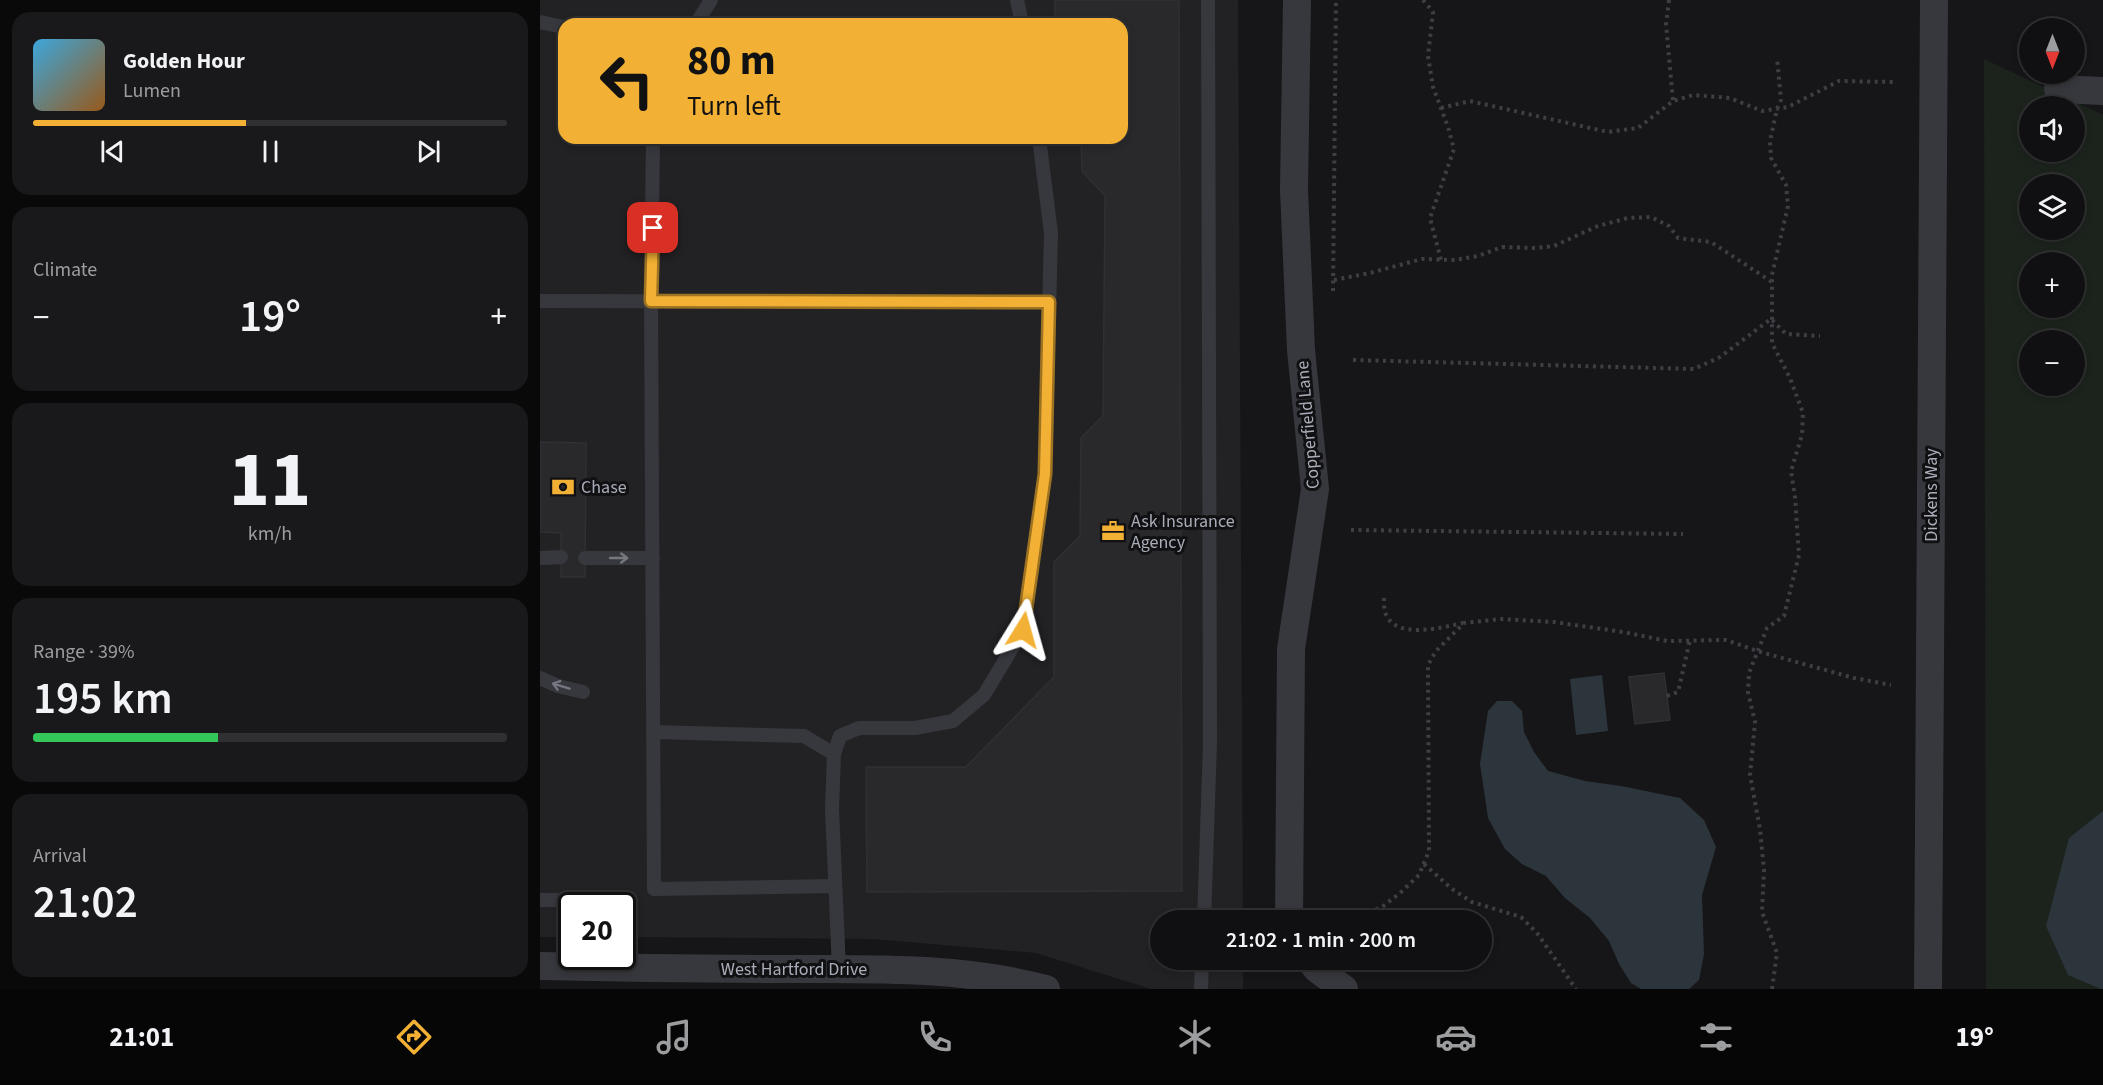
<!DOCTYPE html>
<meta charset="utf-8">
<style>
:root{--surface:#101012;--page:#19191b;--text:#f1f3f6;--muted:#9c9d9f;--line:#303032;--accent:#f2b134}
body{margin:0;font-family:"Source Sans 3",sans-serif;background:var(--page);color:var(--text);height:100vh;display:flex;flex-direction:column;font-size:22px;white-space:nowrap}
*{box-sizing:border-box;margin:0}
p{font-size:20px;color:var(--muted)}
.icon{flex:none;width:33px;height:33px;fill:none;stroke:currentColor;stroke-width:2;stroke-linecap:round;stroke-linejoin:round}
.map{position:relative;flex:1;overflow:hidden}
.panel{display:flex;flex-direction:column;gap:12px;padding:12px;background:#09090a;width:540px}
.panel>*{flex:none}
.banner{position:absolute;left:18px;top:18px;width:570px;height:126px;border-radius:18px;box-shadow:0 3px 9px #0003,0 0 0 2px var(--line);background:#f2b134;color:#111;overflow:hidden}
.needle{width:39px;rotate:180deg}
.fabs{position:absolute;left:1479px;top:18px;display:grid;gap:12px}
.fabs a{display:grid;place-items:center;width:66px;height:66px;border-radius:50%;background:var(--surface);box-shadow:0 3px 9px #0003,0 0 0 2px var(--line);font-size:30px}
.speed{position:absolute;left:18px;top:892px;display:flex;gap:12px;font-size:30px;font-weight:700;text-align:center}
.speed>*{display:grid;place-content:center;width:78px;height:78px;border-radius:50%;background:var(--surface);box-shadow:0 3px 9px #0003,0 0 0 2px var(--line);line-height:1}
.speed .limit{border:3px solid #111;border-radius:9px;background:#fff;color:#111}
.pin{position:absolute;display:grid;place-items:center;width:51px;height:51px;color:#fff;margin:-26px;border-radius:12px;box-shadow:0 3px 9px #0006}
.me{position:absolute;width:66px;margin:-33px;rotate:8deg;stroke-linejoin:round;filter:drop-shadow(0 0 4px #0008)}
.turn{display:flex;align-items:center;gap:21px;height:126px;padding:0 30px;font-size:27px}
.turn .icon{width:78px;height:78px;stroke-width:2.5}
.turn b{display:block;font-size:42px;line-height:51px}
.big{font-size:45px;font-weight:600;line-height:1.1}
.panel .widget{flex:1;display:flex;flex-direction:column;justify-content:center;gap:9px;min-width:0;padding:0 21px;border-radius:18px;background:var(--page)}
.panel .dial{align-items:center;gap:0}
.dial b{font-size:78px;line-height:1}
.song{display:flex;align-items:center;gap:18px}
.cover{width:72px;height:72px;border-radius:9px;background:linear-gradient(135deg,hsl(200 70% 55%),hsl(30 70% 35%))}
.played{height:6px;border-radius:3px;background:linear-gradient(90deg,var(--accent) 45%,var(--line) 45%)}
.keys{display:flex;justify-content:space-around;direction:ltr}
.heat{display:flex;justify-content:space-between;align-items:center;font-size:33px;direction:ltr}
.charge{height:9px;border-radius:4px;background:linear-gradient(90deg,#34c759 39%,var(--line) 0)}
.trip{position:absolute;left:610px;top:910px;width:342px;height:60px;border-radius:30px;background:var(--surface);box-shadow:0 3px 9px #0003,0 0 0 2px var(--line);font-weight:600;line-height:60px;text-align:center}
.dock{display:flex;height:96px;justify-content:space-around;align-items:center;background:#060607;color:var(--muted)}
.dock .icon{width:42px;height:42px}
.dock .selected{color:var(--accent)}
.dock b{font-size:27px;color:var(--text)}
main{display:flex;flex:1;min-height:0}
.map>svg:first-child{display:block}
.built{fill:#222225;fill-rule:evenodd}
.green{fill:#1c231d;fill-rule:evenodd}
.water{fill:#2c353c}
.building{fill:#29292c;stroke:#303034;stroke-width:1.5}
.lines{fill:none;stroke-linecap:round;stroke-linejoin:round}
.path{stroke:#3d3f44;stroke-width:4;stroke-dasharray:3 4.5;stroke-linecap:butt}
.service{stroke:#37383d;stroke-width:14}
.minor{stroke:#37383d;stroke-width:28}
.oneway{stroke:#757881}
.route-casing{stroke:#9d7322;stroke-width:15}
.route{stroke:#f2b134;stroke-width:10}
.labels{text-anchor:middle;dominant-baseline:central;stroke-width:6;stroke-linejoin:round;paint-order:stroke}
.street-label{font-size:18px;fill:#a8adb8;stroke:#111113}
.poi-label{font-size:18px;fill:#a8adb8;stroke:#111113;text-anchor:start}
</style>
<main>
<section class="panel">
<div class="widget">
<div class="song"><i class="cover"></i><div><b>Golden Hour</b><p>Lumen</p></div></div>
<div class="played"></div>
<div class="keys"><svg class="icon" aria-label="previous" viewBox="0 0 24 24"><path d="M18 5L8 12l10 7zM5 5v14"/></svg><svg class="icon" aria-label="pause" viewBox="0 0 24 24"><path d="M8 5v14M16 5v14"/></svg><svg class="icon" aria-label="next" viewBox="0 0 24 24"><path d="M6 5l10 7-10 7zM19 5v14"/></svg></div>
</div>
<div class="widget"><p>Climate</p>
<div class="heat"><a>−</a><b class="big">19°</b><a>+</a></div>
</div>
<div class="widget dial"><b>11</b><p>km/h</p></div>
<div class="widget"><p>Range · 39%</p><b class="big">195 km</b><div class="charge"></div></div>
<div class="widget"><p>Arrival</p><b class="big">21:02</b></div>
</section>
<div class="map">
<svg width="1563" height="989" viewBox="0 0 1563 989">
<rect width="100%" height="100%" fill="#161618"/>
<path class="built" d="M0 0H698L703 921H621V960H703V989H611L496 953 334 939 83 937 82 906H32L31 937H0ZM24 24H582V138H24Z"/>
<path class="green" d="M1444 59 1563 115V989H1446ZM1490 106H1534V152H1490ZM1490 184H1534V230H1490ZM1490 262H1534V308H1490ZM1490 340H1534V386H1490Z"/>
<path class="water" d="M1062 675 1068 731 1036 735 1030 679Z
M957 701H972L982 711 984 732 994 752 1008 771 1045 781 1081 786 1140 798 1164 820 1176 847 1162 895 1164 954 1159 980 1149 989H1101L1091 983 1079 964 1069 941 1050 918 1025 898 1006 876 982 864 965 849 948 818 940 764 948 711Z
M1563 811V989H1561L1528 975 1506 926 1529 838Z"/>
<path class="building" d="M515 0H639L642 891 327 892 326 767H426L514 677V562L540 536 541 438 563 416 565 196 542 171 541 138H582V24H515Z
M0 442 46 443 45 577H21V533L0 532Z
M1124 673 1130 720 1095 724 1089 677Z"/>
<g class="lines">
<path class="path" d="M883 0 893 12 888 56 893 87 908 127 914 149 890 218 901 260
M1129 0 1126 24 1133 101
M901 108 930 101 1068 132 1098 128 1133 101 1153 95 1190 98 1222 111 1248 107 1299 81 1353 82
M794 280 830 273 882 259 915 260 938 256 962 247 995 248 1014 246 1058 226 1088 218 1111 217 1129 226 1138 238 1171 242 1232 282
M793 291 796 0
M813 360 1154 369 1180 357 1231 319 1246 334 1280 336
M811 530 1143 534
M844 598C844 603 844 608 845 612 854 641 903 627 923 623
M1127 696 1138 692 1150 640
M884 864 912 889 932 902 981 917 997 933 1036 989
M808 921 842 907 860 893 879 875 889 851 888 665 896 651 924 623 961 619 1014 622 1083 632 1127 641 1186 640 1217 651 1314 678 1351 685
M1232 989 1237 953 1222 912 1224 870 1220 829 1210 775 1215 722 1208 692 1209 673 1227 628 1244 616 1259 555 1255 497 1251 471 1262 435 1263 413 1250 378 1232 343V275L1248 206 1246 185 1231 158 1230 141 1237 109 1241 100 1237 58"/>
<path class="service" d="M477 0 482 24
M0 22 24 27
M156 24 171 0
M113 138 111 301 114 889 295 886
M0 301 509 302
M0 558 21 557
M45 558H113
M0 678 18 686 43 692
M113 732 264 736 294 754
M0 900H36
M664 921 670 743 668 0
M299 969 292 809 294 754 300 736 319 728H375L413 721 444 695 483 630 505 474 511 233 499 138
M661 989 662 960"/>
<path class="minor" d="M1518 89 1563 91
M749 921 751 649 775 489 761 350 754 190 757 0
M770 960 777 969 804 989
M0 966C84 968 168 969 252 969 338 969 422 967 506 989
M1388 989 1394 0"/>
</g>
<defs><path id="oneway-shaft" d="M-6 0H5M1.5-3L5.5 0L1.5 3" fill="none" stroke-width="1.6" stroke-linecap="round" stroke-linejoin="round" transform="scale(1.5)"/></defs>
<g class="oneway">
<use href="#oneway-shaft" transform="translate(79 558)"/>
<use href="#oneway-shaft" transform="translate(21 686) rotate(-163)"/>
</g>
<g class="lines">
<g class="route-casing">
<path id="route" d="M113 228 111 301 509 302 505 474 483 630"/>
</g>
<use href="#route" class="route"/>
</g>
<defs>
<g id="bank-bare" transform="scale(1.8)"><path d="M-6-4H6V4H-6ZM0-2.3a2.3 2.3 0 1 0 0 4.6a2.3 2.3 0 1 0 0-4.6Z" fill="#f2b134" stroke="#111113" stroke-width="2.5" paint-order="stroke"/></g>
<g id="office-bare" transform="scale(1.8)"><path d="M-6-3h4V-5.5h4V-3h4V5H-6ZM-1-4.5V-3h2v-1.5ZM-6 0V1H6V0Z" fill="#f2b134" stroke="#111113" stroke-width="2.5" paint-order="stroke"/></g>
</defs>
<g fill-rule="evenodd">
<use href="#bank-bare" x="23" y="487"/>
<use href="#office-bare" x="573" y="531"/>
</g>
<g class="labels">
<g class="street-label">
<text transform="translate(768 425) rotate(-95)">Copperfield Lane</text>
<text transform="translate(1391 495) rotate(-90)">Dickens Way</text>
<text x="254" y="969">West Hartford Drive</text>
</g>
<g class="poi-label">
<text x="41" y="487">Chase</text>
<text x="591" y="521">Ask Insurance<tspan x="591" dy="21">Agency</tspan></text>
</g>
</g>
</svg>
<div class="fabs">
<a><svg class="needle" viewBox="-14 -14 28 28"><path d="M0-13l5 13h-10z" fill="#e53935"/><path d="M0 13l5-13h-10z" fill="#9c9d9f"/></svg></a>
<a><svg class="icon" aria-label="sound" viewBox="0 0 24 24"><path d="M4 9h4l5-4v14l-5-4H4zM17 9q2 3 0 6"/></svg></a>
<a><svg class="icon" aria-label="layers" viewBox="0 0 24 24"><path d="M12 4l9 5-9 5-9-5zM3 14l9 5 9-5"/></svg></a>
<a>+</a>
<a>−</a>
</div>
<div class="speed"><div class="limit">20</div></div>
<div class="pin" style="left:113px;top:228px;background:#d93025"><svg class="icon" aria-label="arrive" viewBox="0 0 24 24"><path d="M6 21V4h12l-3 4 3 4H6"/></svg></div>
<svg class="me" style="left:483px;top:630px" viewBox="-20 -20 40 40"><path d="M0-17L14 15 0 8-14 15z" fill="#f2b134" stroke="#fff" stroke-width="4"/></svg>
<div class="trip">21:02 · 1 min · 200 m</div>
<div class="banner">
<div class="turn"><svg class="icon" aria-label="left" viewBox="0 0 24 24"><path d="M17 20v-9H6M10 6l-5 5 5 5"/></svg><div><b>80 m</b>Turn left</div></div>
</div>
</div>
</main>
<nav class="dock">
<b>21:01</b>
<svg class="icon selected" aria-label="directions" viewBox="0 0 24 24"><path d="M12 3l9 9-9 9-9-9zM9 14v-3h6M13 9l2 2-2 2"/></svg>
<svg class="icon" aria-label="music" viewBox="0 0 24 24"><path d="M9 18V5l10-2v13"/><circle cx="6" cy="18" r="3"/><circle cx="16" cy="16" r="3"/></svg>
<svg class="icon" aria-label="phone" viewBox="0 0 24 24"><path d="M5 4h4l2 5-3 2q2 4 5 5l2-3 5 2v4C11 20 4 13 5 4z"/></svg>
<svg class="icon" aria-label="climate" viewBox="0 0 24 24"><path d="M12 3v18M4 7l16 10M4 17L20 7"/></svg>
<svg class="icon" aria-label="car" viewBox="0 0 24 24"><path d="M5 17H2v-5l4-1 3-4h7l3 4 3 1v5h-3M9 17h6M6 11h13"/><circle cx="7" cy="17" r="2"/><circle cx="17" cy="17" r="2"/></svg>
<svg class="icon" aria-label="filters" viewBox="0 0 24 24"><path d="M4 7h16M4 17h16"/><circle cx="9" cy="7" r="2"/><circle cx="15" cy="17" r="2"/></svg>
<b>19°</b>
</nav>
